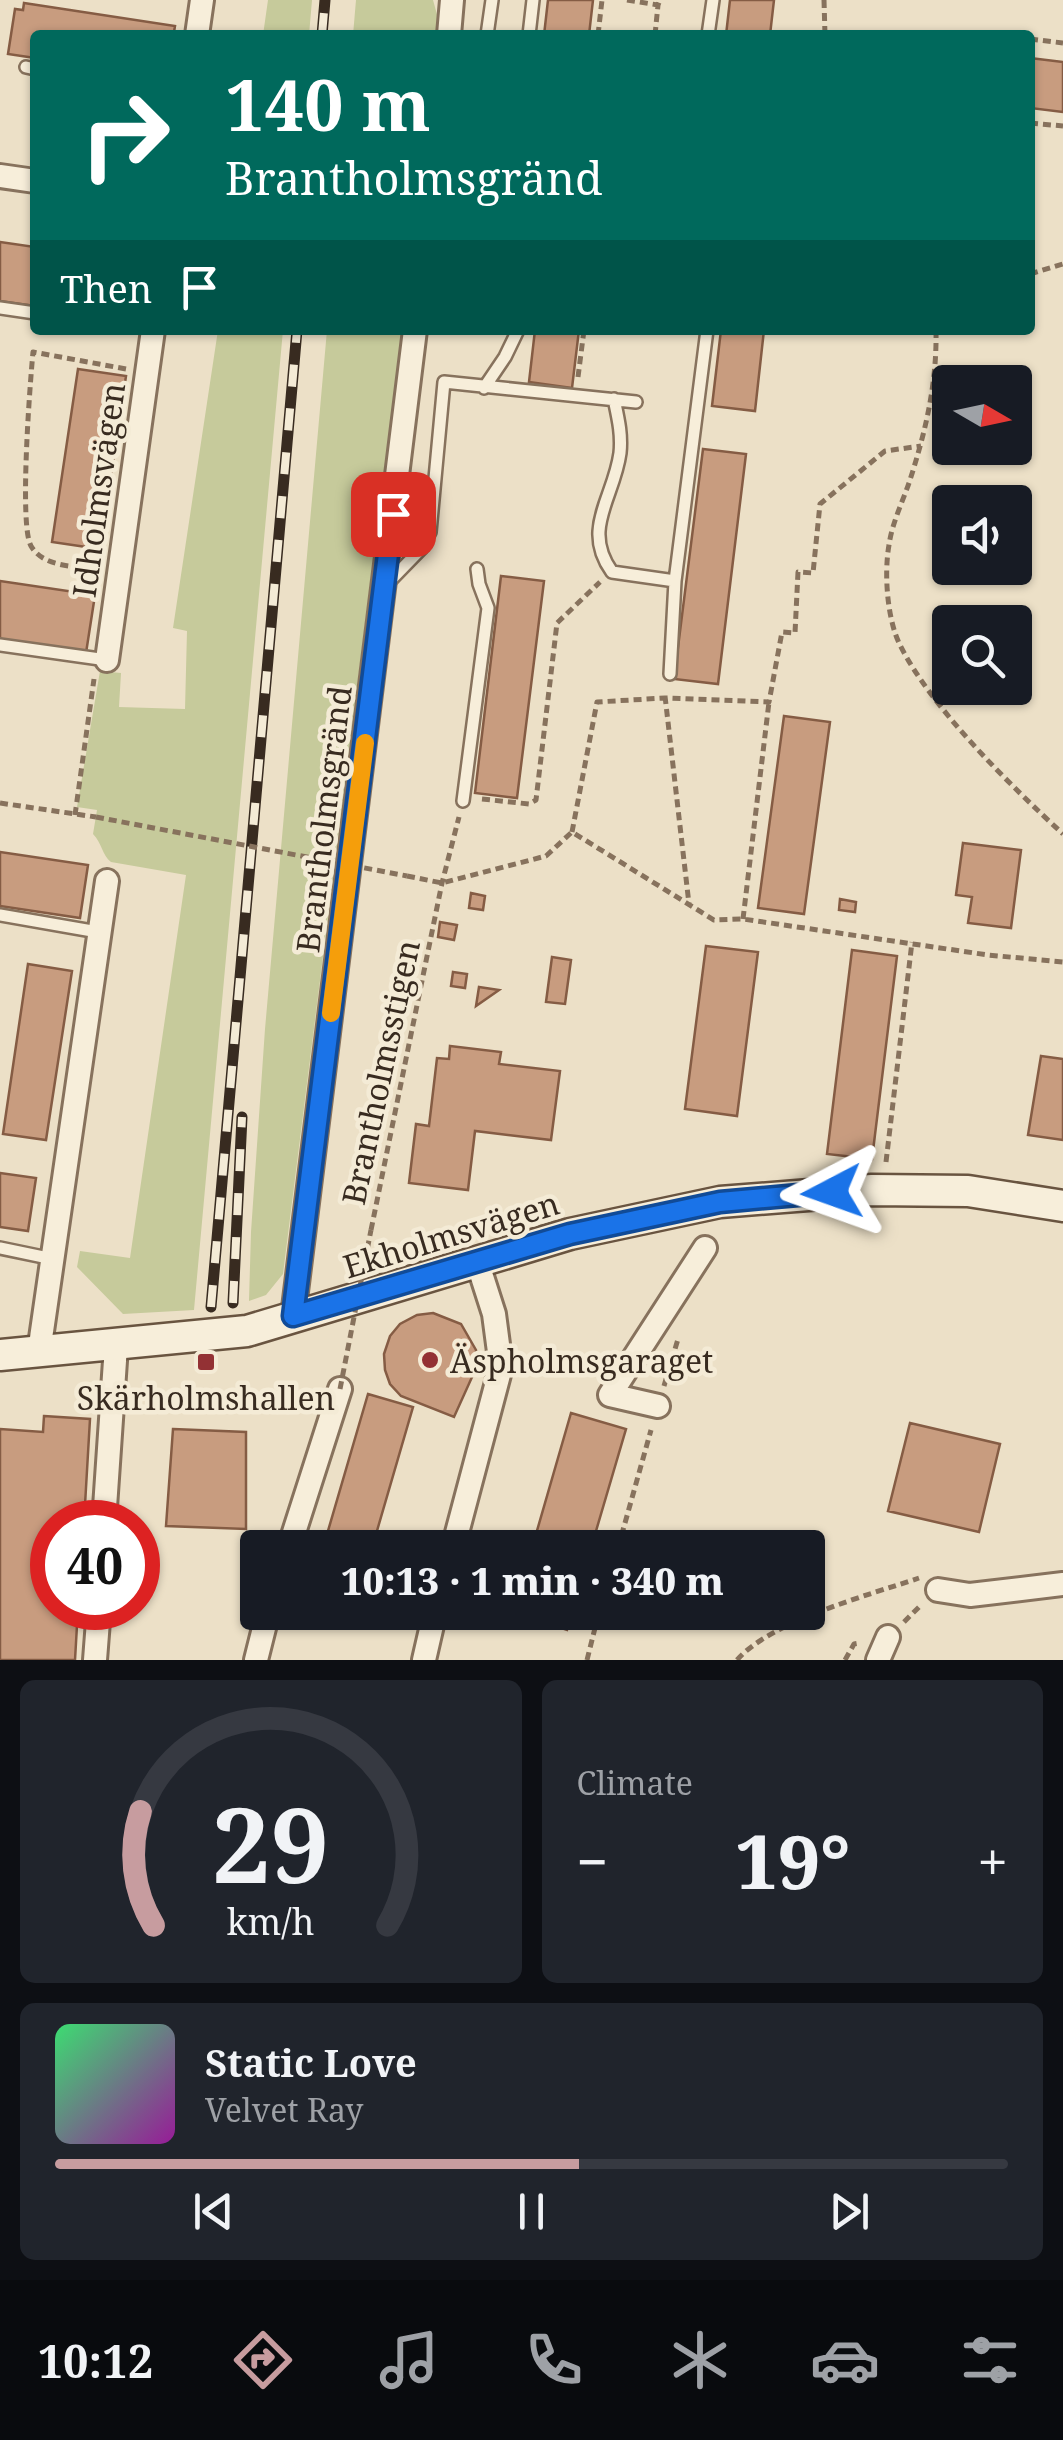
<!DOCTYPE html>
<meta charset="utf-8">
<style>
:root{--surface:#171b24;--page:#20242c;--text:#f1f3f6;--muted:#9ea1a6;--line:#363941;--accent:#c79c9f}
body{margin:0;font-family:"Noto Serif",serif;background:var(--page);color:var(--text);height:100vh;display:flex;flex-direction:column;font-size:38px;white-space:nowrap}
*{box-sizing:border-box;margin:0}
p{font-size:32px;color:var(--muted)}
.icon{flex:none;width:55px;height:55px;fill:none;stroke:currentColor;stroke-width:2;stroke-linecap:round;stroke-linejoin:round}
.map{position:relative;height:1660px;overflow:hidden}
.panel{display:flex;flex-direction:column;gap:20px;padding:20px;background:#0d0f14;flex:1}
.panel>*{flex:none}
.banner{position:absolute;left:30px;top:30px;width:1005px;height:305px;border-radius:10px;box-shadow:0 2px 8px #0004;background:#00695c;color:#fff;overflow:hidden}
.needle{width:65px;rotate:99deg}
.controls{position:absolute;left:932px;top:365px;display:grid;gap:20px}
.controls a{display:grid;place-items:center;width:100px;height:100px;border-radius:10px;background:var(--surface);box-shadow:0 2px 8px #0004;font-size:50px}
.speed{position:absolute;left:30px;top:1500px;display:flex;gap:20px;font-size:50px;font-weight:700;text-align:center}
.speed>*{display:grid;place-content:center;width:130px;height:130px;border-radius:50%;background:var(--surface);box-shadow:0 2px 8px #0004;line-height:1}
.speed .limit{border:15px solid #d22;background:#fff;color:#111}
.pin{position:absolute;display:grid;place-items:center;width:85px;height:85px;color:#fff;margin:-42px;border-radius:20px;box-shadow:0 5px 15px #0006}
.me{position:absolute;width:110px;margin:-55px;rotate:266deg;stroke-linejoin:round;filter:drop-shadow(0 0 8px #0008)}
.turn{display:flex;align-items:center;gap:35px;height:210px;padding:0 30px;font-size:45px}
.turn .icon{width:130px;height:130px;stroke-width:2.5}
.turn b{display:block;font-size:70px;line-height:85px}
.then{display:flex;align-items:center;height:95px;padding:0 30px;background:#0003;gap:20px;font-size:38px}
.big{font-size:75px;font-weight:800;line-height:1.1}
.panel .widget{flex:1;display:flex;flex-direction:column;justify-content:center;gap:15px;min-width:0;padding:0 35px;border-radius:15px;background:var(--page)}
.panel .dial{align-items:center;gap:0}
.dial svg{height:260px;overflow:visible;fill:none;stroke:var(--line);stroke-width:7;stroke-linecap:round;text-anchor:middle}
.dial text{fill:var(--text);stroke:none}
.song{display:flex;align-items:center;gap:30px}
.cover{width:120px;height:120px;border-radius:15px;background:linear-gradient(135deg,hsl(140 70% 55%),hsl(300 70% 35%))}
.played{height:10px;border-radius:5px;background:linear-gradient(90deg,var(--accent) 55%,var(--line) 55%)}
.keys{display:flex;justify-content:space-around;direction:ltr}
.heat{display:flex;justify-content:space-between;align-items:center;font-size:55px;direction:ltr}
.panel .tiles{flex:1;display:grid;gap:20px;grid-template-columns:1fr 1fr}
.widget:last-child{grid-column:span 2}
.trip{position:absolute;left:240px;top:1530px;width:585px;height:100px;border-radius:10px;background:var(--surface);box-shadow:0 2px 8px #0004;font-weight:800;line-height:100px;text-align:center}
.tab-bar{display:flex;height:160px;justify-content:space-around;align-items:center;background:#090b0e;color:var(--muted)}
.tab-bar .icon{width:70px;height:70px}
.tab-bar .selected{color:var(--accent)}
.tab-bar b{font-size:45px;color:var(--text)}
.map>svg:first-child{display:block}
.green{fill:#c6ca9b}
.building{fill:#c89c7f;stroke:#855c44;stroke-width:2.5}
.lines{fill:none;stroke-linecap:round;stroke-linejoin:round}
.lane-casing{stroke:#87725d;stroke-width:16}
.street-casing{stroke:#87725d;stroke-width:28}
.secondary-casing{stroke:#695440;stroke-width:35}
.path{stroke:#87725d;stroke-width:5;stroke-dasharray:8 5;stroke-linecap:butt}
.lane{stroke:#f7eeda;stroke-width:11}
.street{stroke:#f7eeda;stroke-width:22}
.secondary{stroke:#f7eeda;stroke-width:30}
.rail-casing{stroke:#382b20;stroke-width:11}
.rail{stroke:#f4ebd6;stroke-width:8;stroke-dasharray:22;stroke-linecap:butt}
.path-bridge{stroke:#87725d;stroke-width:5;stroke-dasharray:8 5;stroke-linecap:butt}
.route-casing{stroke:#114b97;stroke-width:25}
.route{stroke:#1a73e8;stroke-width:18}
.slow{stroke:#f59e0b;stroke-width:18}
.poi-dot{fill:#933134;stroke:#f4ebd6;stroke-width:4}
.labels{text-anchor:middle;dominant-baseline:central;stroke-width:9;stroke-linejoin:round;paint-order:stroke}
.street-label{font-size:32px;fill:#382b20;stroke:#f4ebd6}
.poi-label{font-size:32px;fill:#382b20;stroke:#f4ebd6;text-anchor:start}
</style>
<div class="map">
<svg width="1063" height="1660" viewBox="0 0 1063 1660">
<rect width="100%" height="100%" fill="#ece0c7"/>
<path class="green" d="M268 0H312L309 35H263Z
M356 0H433L438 18 436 35H353Z
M218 330H283L194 1310 123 1314 77 1267 80 1251 130 1258 186 875 111 862C102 855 102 843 93 834L97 810 77 807 100 671 121 673 119 707 185 709 187 631 173 628Z
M327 330H402L283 1274 266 1295 249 1301 251 1232 265 1029Z"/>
<path class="building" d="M548 0H593L589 35H544Z
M730 0H774L770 35H726Z
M24 3 175 26 174 32 183 35H35V58L8 54 15 9 23 10Z
M1030 58 1063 62V112L1030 108Z
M0 242 35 247V306L0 301Z
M535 330H579L572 388 529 382Z
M721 330H764L755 411 712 406Z
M78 369 126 376 100 549 52 542Z
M703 449 746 454 718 684 674 679Z
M501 576 544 581 517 798 475 793Z
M0 581 95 595 86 653 0 640Z
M784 716 830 722 804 914 758 908Z
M963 843 1021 850 1011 928 968 923 972 897 956 895Z
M0 852 88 865 80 918 0 906Z
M471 893 485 896 483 910 469 908Z
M840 899 856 902 855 912 839 910Z
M440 922 457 925 454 940 438 937Z
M706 946 758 952 737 1116 685 1109Z
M852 950 897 956 872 1159 827 1154Z
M552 957 571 960 565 1004 546 1002Z
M28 964 72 971 46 1140 3 1134Z
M453 972 467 974 465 988 451 986Z
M479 987 499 990 476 1006Z
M450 1046 501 1052 499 1064 560 1071 551 1140 475 1131 468 1190 409 1183 416 1124 429 1126 437 1058 449 1059Z
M1041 1056 1063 1059V1140L1028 1135Z
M0 1173 36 1178 28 1231 0 1227Z
M433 1313 461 1324 476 1350 477 1366 454 1417 401 1396 390 1384 385 1370 384 1354 390 1336 400 1324 417 1315Z
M368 1394 413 1407 372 1548H323Z
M571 1413 626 1429 591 1548H532Z
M44 1416 90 1419 84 1522H52V1608H78L75 1660H0V1429L43 1432Z
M910 1423 1000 1444 979 1532 888 1511Z
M173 1429 246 1432V1529L166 1526Z
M513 1612H572L567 1630Z"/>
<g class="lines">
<g class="lane-casing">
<path id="lane" d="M487 35 492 0
M529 35 533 0
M708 35 713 0
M26 67 35 69
M0 308 35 313
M484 388 505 357 518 330
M614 399C618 418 622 434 620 453 614 498 581 529 612 572L675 581
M387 584 422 548 430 532 444 382 636 402
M0 645 107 660
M670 674 675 581 707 330
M463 801 488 608 479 584 477 569
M0 915 98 932
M0 1248 53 1259"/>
</g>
<g class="street-casing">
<path id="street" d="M197 35 202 0
M449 35 452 0
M0 176 35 181
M107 660 153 330
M293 1316 415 330
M39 1352 107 881
M658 1406 610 1395 705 1248
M104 1522 116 1346
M289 1548 340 1389
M453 1548 501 1367 494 1314 477 1261
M938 1590 970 1595 1063 1584
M95 1660 99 1608
M256 1660 268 1612
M424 1660 435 1612
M878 1660 888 1637"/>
</g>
<g class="secondary-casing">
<path id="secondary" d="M0 1355 247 1331 570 1234 720 1202 872 1190 968 1191 1063 1206"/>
</g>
<path class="path" d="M627 0 658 5 660 0
M824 0 825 35
M971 34 992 35
M598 35 602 0
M655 35 658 5
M1030 39 1063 43
M1030 123 1063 126
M1030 274 1063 264
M936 330C937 383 926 430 910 480 903 501 892 523 889 545 884 573 887 617 899 643 930 707 1010 785 1063 834
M578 377 584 330
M94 569C74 566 43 567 31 546 19 525 30 384 33 352L126 369
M665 696 689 904
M482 799 529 804 536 800 557 623 600 582
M0 803 96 817
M75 815 94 679
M572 832 597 702 665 698 769 702 782 632 795 633 798 572 813 573 820 504 885 451 921 446
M407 876 442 883 546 856 572 832 714 920 743 919 988 955 1063 962
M743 919 769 702
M886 1162 912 942
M371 1230 442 883 459 817
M664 1386 678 1339
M618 1548 651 1430
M904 1622 921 1605
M587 1660 599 1612
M737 1660C771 1621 869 1595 919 1578
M845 1660 854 1644 860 1643"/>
<use href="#lane" class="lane"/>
<use href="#street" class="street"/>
<use href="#secondary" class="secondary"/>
<g class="rail-casing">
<path id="rail" d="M322 35 325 0
M233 1303 242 1117
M211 1307 297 330"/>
</g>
<use href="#rail" class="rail"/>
<path class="path-bridge" d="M96 817 407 876
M340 1389 371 1230"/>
</g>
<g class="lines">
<g class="route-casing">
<path id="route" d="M393 514 293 1316 570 1234 720 1202 832 1192"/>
</g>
<use href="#route" class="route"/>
<path class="slow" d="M331 1013 365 743"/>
</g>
<g class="poi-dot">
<circle cx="430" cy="1360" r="10"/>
<rect x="196" y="1352" width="20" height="20" rx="5"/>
</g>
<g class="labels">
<g class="street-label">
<text transform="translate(98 490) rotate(-82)">Idholmsvägen</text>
<text transform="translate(323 819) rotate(-83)">Brantholmsgränd</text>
<text transform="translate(380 1072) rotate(-78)">Brantholmsstigen</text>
<text transform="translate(451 1234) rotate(-17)">Ekholmsvägen</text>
</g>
<g class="poi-label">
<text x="450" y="1360">Äspholmsgaraget</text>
<text x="206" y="1397" text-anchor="middle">Skärholmshallen</text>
</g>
</g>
</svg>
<div class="controls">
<a><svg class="needle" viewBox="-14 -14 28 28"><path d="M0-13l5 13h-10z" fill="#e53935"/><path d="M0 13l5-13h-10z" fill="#9ea1a6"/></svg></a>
<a><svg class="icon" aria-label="sound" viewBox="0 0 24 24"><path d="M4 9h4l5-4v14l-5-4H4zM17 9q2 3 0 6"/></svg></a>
<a><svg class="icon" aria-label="search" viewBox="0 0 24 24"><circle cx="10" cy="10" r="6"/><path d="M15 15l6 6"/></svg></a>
</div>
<div class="speed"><div class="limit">40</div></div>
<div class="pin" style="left:393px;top:514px;background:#d93025"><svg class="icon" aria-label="arrive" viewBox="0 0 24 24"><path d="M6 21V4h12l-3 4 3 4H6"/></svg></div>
<svg class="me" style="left:832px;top:1192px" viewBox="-20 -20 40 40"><path d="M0-17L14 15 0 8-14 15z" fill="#1a73e8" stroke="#fff" stroke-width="4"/></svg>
<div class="trip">10:13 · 1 min · 340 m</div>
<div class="banner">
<div class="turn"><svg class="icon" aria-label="right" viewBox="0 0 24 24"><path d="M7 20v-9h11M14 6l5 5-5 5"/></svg><div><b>140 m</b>Brantholmsgränd</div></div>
<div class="then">Then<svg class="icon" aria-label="arrive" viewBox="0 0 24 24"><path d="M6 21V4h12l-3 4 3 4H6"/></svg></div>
</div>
</div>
<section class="panel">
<div class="tiles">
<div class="widget dial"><svg viewBox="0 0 100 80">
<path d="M14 69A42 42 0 1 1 86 69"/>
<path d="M14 69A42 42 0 0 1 10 34" stroke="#c79c9f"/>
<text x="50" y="56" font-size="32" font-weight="700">29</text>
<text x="50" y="72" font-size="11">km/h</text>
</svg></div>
<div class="widget"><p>Climate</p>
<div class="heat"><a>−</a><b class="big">19°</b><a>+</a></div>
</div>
<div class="widget">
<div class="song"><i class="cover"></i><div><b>Static Love</b><p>Velvet Ray</p></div></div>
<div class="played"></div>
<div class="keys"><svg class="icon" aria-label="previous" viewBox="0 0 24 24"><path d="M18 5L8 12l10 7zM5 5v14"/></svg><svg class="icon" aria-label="pause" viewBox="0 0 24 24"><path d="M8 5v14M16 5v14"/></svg><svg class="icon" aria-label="next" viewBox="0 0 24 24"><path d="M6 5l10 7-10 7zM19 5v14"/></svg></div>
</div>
</div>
</section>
<nav class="tab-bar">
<b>10:12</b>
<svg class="icon selected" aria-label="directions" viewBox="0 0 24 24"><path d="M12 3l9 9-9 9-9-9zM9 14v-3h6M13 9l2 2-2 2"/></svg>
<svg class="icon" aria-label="music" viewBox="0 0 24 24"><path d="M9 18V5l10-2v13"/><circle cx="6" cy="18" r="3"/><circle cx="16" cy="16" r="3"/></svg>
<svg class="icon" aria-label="phone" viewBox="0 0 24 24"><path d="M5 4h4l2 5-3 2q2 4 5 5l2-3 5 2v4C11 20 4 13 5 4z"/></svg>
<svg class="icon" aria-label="climate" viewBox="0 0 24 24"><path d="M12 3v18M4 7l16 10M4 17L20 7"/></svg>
<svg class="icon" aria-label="car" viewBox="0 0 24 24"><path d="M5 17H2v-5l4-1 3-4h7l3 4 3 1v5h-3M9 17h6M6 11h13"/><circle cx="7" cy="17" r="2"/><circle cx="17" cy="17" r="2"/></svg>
<svg class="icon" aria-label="filters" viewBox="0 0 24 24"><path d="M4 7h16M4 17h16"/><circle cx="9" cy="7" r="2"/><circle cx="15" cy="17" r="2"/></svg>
</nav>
